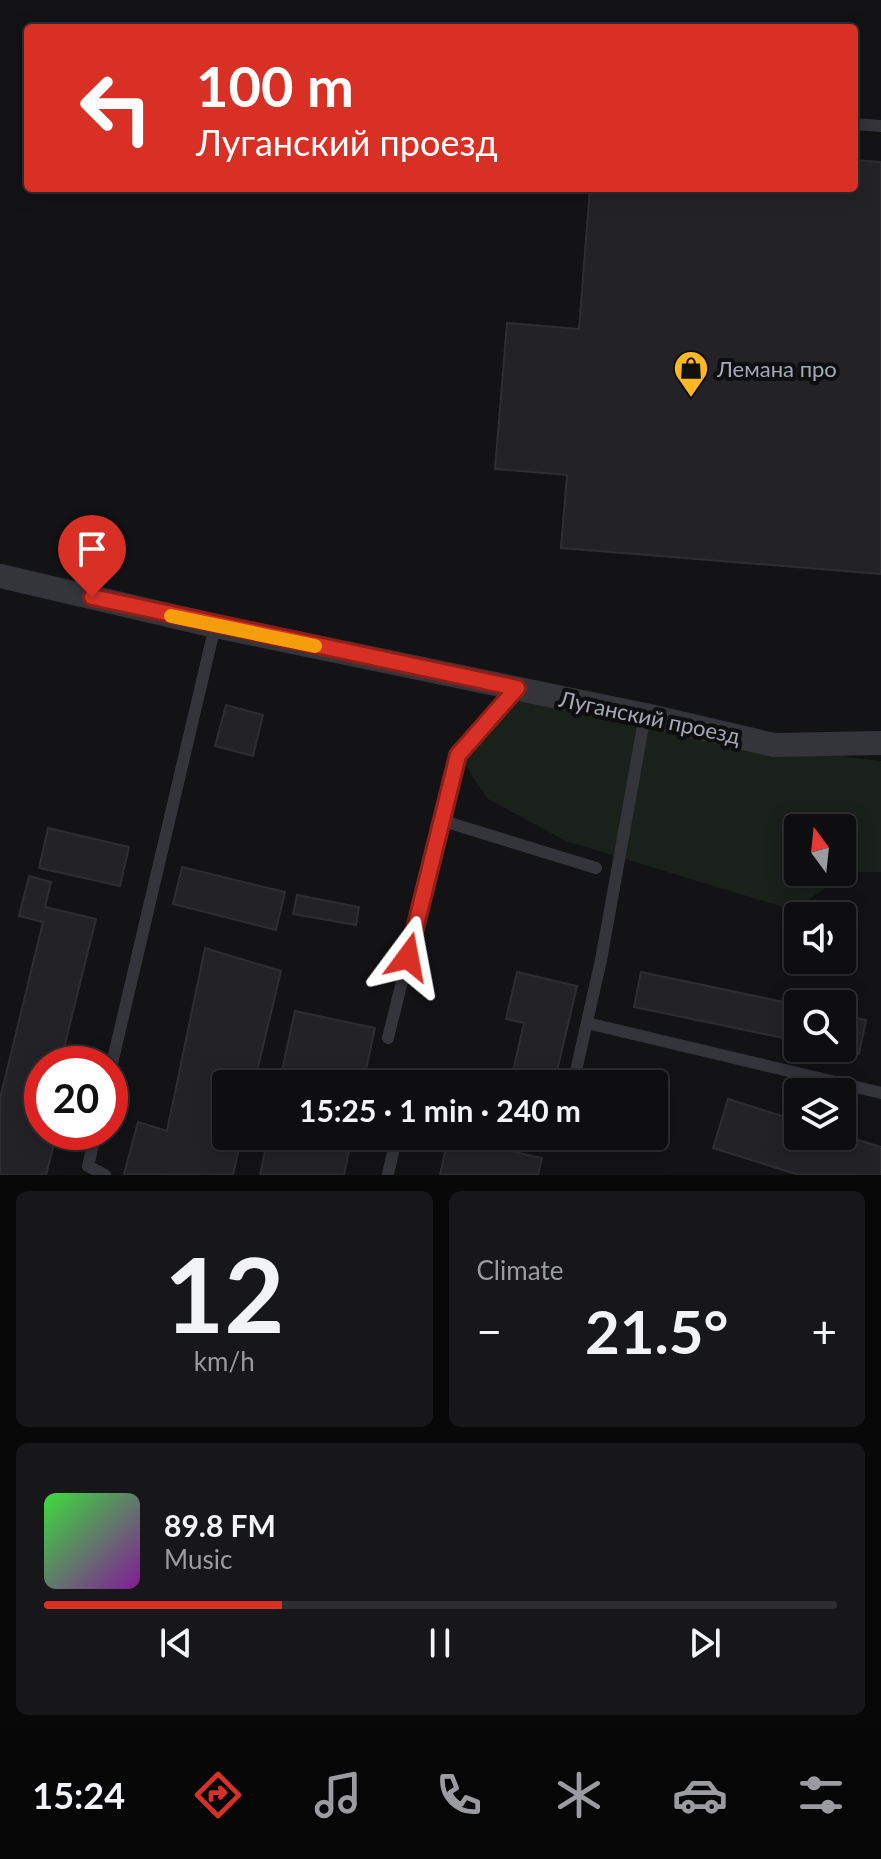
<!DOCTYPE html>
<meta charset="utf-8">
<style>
:root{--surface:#0e0e10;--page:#171719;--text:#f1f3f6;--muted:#9b9c9f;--line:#2e2e30;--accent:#d93025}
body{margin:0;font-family:Lato,sans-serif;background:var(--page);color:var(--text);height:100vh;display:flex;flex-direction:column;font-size:30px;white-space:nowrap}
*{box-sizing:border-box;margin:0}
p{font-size:26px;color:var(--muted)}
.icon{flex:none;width:44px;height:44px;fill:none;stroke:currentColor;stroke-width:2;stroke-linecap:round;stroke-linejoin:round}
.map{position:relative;height:1175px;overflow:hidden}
.panel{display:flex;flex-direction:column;gap:16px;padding:16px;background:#080809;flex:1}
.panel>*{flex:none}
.top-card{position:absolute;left:24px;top:24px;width:834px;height:168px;border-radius:8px;box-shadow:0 4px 20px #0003,0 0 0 2px var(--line);background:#d93025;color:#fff;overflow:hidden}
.needle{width:52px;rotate:345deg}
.tools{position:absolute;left:784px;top:814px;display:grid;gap:16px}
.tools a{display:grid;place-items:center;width:72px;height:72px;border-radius:8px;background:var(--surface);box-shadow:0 4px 20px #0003,0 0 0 2px var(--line);font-size:40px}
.speed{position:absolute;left:24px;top:1046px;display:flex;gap:16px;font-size:40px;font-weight:700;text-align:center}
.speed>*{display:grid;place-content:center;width:104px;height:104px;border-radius:50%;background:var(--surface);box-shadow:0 4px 20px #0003,0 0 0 2px var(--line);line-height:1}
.speed .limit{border:12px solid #d22;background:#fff;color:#111}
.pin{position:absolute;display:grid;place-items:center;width:68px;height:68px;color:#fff;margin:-82px -34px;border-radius:50% 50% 50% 0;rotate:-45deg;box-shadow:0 0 8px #0007}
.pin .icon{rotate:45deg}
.me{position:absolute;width:88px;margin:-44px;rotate:13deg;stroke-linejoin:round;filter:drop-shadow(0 0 6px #0008)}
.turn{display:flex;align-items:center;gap:28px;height:168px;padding:0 40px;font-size:36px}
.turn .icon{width:104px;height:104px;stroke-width:2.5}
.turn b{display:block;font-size:56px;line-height:68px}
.big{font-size:60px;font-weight:700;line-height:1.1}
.panel .widget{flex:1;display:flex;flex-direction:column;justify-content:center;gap:12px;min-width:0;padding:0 28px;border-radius:12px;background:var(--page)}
.panel .dial{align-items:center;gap:0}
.dial b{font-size:104px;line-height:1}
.song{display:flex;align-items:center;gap:24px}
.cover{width:96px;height:96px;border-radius:12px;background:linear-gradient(135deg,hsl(120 70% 55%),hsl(290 70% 35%))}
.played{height:8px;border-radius:4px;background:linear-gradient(90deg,var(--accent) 30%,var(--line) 30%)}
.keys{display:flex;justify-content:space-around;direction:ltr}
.heat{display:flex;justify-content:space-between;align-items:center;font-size:44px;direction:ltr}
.panel .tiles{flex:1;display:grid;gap:16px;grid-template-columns:1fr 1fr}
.widget:last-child{grid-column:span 2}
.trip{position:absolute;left:212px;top:1070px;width:456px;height:80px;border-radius:8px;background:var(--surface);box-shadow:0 4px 20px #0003,0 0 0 2px var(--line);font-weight:700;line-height:80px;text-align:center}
.dock{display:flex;height:128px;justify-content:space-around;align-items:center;background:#060606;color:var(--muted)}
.dock .icon{width:56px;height:56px}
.dock .current{color:var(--accent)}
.dock b{font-size:36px;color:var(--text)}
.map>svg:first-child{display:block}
.green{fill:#19211a;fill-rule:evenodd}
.building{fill:#232327;stroke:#2d2d32;stroke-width:2}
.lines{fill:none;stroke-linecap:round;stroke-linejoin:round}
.service{stroke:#34353b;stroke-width:12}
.minor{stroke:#34353b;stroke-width:24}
.route-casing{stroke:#8d1f18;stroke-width:20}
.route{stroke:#d93025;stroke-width:14}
.slow{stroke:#f59e0b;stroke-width:14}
.labels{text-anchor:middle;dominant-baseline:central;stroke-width:8;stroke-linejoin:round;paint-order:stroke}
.poi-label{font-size:22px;fill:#a4a9b7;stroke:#0e0e10;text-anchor:start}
.street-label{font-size:22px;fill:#a4a9b7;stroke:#0e0e10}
</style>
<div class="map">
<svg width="881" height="1175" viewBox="0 0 881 1175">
<rect width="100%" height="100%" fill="#131315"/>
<path class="green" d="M519 698 680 736 881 761V872H850L793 910 566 841 488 799 464 763ZM798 828H842V872H798Z"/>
<path class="building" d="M854 160 881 162V574L561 548 567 475 495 469 507 323 579 329 590 188H854Z
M226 705 263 715 253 756 215 746Z
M48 828 129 847 120 886 39 868Z
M182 867 285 892 276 930 173 904Z
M29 876 51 882 45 907 96 919 60 1064H42V1132H57L46 1175H0V1099L43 922 19 916Z
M297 895 359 907 356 925 293 914Z
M205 948 281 971 254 1084H226V1136H242L233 1175 124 1174 138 1122 167 1131Z
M517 972 577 986 554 1084H510L524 1023 506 1019Z
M641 972 798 1005V1041L634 1007Z
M295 1011 375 1028 363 1084H279Z
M842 1015 866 1020 859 1054 829 1048H842Z
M728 1099 798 1121V1136L842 1135 881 1147V1175H799L713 1148Z
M268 1136H352L344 1175H260Z
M448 1138 542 1158 538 1175H440Z"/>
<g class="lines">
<path class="service" d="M854 124 881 126
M440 820 596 868
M587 1023 881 1093
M388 1038 458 755 517 689
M110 1072 215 626
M573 1084 601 960 645 715
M96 1132 88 1166 105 1175
M522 1136 560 1145 562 1136
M388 1174 397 1136"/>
<path class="minor" d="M0 576 215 626 645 715 774 745 881 743"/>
</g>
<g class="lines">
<g class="route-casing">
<path id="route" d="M92 597 517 688 458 755 408 957"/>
</g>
<use href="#route" class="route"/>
<path class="slow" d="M171 616 315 646"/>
</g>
<defs>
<g id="shop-pin" transform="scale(1.8)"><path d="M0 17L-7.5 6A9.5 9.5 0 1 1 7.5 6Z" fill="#ffb722" stroke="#0e0e10"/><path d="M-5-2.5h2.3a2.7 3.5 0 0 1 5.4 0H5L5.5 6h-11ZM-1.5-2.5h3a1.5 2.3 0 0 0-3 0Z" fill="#111"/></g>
</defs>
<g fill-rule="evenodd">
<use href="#shop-pin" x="691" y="368"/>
</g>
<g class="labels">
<g class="poi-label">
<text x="717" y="368">Лемана про</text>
</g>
<g class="street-label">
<text transform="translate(650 717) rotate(12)">Луганский проезд</text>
</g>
</g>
</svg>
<div class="tools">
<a><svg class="needle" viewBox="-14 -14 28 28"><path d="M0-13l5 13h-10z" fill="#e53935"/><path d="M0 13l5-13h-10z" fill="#9b9c9f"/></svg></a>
<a><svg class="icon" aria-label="sound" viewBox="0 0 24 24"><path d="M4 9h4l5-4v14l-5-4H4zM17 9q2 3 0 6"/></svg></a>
<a><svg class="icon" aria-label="search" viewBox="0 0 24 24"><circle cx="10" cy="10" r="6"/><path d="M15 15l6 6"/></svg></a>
<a><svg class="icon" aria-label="layers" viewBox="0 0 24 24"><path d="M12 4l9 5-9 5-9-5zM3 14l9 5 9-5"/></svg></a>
</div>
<div class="speed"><div class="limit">20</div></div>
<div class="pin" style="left:92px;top:597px;background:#d93025"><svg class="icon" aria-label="arrive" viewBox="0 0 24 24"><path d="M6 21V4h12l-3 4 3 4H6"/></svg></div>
<svg class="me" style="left:408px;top:957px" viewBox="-20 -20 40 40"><path d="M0-17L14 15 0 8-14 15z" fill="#d93025" stroke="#fff" stroke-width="4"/></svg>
<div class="trip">15:25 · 1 min · 240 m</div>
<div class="top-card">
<div class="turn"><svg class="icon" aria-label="left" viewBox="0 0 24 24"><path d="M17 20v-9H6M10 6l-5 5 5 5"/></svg><div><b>100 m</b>Луганский проезд</div></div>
</div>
</div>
<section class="panel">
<div class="tiles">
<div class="widget dial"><b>12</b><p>km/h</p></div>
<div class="widget"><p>Climate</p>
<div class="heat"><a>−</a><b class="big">21.5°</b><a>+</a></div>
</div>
<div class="widget">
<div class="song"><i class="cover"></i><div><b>89.8 FM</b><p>Music</p></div></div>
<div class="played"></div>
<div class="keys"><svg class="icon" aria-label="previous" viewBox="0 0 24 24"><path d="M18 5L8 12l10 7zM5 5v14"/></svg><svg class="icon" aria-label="pause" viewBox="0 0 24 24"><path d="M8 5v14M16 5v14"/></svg><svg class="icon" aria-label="next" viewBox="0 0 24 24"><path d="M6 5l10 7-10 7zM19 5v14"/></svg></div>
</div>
</div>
</section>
<nav class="dock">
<b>15:24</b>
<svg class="icon current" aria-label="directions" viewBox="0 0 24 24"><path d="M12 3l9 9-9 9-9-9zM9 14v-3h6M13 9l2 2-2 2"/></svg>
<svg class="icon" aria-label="music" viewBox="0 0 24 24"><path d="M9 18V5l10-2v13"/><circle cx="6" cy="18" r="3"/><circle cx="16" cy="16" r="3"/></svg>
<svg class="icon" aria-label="phone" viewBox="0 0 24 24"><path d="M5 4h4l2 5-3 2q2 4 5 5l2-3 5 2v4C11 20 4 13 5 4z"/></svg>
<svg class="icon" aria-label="climate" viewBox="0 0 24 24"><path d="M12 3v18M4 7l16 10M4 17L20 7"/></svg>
<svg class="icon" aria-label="car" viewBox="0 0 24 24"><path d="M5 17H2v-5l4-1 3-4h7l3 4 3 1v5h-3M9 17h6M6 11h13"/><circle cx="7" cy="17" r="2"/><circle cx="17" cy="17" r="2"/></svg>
<svg class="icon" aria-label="filters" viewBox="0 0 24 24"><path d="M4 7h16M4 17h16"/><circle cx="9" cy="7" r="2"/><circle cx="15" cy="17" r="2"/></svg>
</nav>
